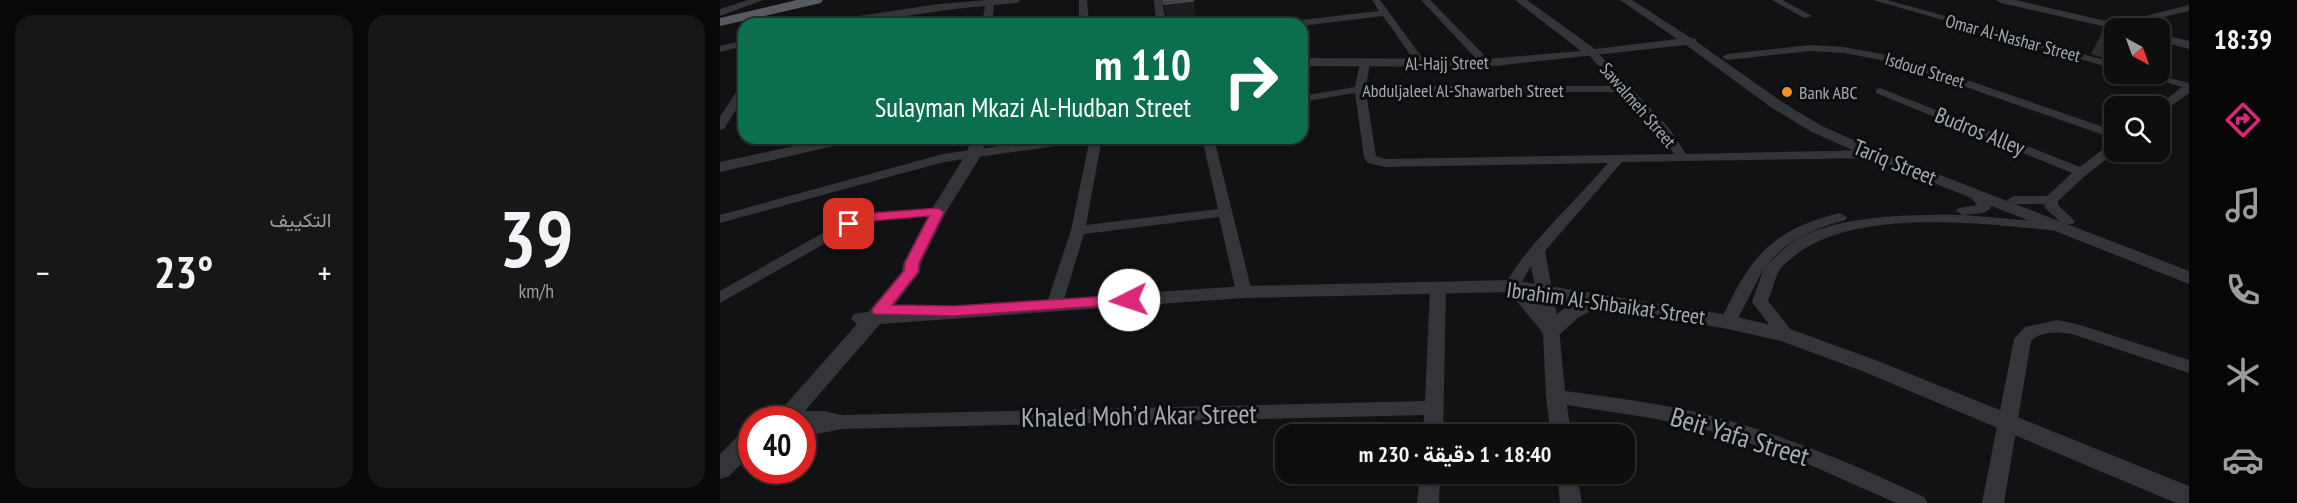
<!DOCTYPE html>
<html lang="ar">
<meta charset="utf-8">
<style>
:root{--surface:#0e0e0f;--page:#171718;--text:#f1f3f6;--muted:#9b9c9e;--line:#2e2e2f;--accent:#db2777}
body{margin:0;font-family:"PT Sans Narrow",Vazirmatn,sans-serif;background:var(--page);color:var(--text);direction:rtl;height:100vh;display:flex;flex-direction:column;font-size:22px;white-space:nowrap}
*{box-sizing:border-box;margin:0}
p{font-size:20px;color:var(--muted)}
.icon{flex:none;width:33px;height:33px;fill:none;stroke:currentColor;stroke-width:2;stroke-linecap:round;stroke-linejoin:round}
.map{position:relative;flex:1;overflow:hidden;direction:ltr}
.details{display:flex;flex-direction:column;gap:15px;padding:15px;background:#080808;width:720px}
.details>*{flex:none}
.hud{position:absolute;left:18px;top:18px;width:570px;height:126px;border-radius:18px;box-shadow:0 2px 4px #0004,0 0 0 2px var(--line);direction:rtl;background:#0b6e4f;color:#fff;overflow:hidden}
.needle{width:39px;rotate:139deg}
.buttons{position:absolute;left:1384px;top:18px;display:grid;gap:12px}
.buttons a{display:grid;place-items:center;width:66px;height:66px;border-radius:12px;background:var(--surface);box-shadow:0 2px 4px #0004,0 0 0 2px var(--line);font-size:30px}
.speed{position:absolute;left:18px;top:406px;display:flex;gap:12px;font-size:30px;font-weight:700;text-align:center}
.speed>*{display:grid;place-content:center;width:78px;height:78px;border-radius:50%;background:var(--surface);box-shadow:0 2px 4px #0004,0 0 0 2px var(--line);line-height:1}
.speed .limit{border:9px solid #d22;background:#fff;color:#111}
.pin{position:absolute;display:grid;place-items:center;width:51px;height:51px;color:#fff;margin:-26px;border-radius:12px;box-shadow:0 3px 9px #0006}
.me{position:absolute;width:66px;margin:-33px;rotate:266deg;stroke-linejoin:round;filter:drop-shadow(0 0 4px #0008)}
.turn{display:flex;align-items:center;gap:21px;height:126px;padding:0 18px;font-size:27px}
.turn .icon{width:78px;height:78px;stroke-width:2.5}
.turn b{display:block;font-size:42px;line-height:51px}
.big{font-size:45px;font-weight:700;line-height:1.1}
.details .widget{flex:1;display:flex;flex-direction:column;justify-content:center;gap:9px;min-width:0;padding:0 21px;border-radius:18px;background:var(--page)}
.details .dial{align-items:center;gap:0}
.dial b{font-size:78px;line-height:1}
.heat{display:flex;justify-content:space-between;align-items:center;font-size:33px;direction:ltr}
.details .tiles{flex:1;display:grid;gap:15px;grid-template-columns:repeat(2,1fr)}
.trip{position:absolute;left:555px;top:424px;width:360px;height:60px;border-radius:18px;background:var(--surface);box-shadow:0 2px 4px #0004,0 0 0 2px var(--line);font-weight:700;line-height:60px;text-align:center;direction:rtl}
main{display:flex;flex:1;min-height:0}
.tab-bar{display:flex;flex-direction:column;width:108px;justify-content:space-around;align-items:center;background:#060606;color:var(--muted)}
.tab-bar .icon{width:42px;height:42px}
.tab-bar .active{color:var(--accent)}
.tab-bar b{font-size:27px;color:var(--text)}
.map>svg:first-child{display:block}
.lines{fill:none;stroke-linecap:round;stroke-linejoin:round}
.minor{fill:#333539;fill-rule:evenodd}
.tertiary{fill:#333539;fill-rule:evenodd}
.trunk{fill:#575a61;fill-rule:evenodd}
.wall{fill:#2e2e32}
.shaded-wall{fill:#1d1d20}
.building{fill:#3a3c40;stroke:#4b4d52;stroke-width:1.5}
.route{fill:#db2777;stroke:#8e194d;stroke-width:1.5}
.poi-dot{fill:#f2922b;stroke:#0d0d0e;stroke-width:2}
.labels{text-anchor:middle;dominant-baseline:central;stroke-width:6;stroke-linejoin:round;paint-order:stroke}
.far-street-label{font-size:18px;fill:#a3abb4;stroke:#0d0d0e}
.far-poi-label{font-size:18px;fill:#a3abb4;stroke:#0d0d0e;text-anchor:start}
.street-label{font-size:22px;fill:#a3abb4;stroke:#0d0d0e}
.near-street-label{font-size:27px;fill:#a3abb4;stroke:#0d0d0e}
</style>
<main>
<nav class="tab-bar">
<b>18:39</b>
<svg class="icon active" aria-label="directions" viewBox="0 0 24 24"><path d="M12 3l9 9-9 9-9-9zM9 14v-3h6M13 9l2 2-2 2"/></svg>
<svg class="icon" aria-label="music" viewBox="0 0 24 24"><path d="M9 18V5l10-2v13"/><circle cx="6" cy="18" r="3"/><circle cx="16" cy="16" r="3"/></svg>
<svg class="icon" aria-label="phone" viewBox="0 0 24 24"><path d="M5 4h4l2 5-3 2q2 4 5 5l2-3 5 2v4C11 20 4 13 5 4z"/></svg>
<svg class="icon" aria-label="climate" viewBox="0 0 24 24"><path d="M12 3v18M4 7l16 10M4 17L20 7"/></svg>
<svg class="icon" aria-label="car" viewBox="0 0 24 24"><path d="M5 17H2v-5l4-1 3-4h7l3 4 3 1v5h-3M9 17h6M6 11h13"/><circle cx="7" cy="17" r="2"/><circle cx="17" cy="17" r="2"/></svg>
</nav>
<div class="map">
<svg width="1469" height="503" viewBox="0 0 1469 503">
<rect width="100%" height="100%" fill="#121214"/>
<g class="lines">
<path class="minor" d="M266 0H301L297 3 274 5 272 24H262L265 6C210 10 155 24 100 24L105 21 219 4Z
M359 0H367L369 24H359Z
M434 0H442L446 24H436Z
M652 0H660L707 64 706 66H698L663 16 582 26 567 24 572 21 659 11Z
M701 0H710L770 61V65H762Z
M1052 0H1063L1092 16 1084 18Z
M1153 0H1167L1395 63V69Z
M1469 5V11L1392 29 1387 26Z
M24 40V46L0 52V46Z
M1090 45 1124 47 1183 58 1395 131V139L1177 63 1124 53 1090 51 1007 60 1002 57 1007 54Z
M871 49 875 50 948 127 966 154 1153 150 1159 154 1153 158 902 162 825 251 839 328 845 391C897 398 949 404 999 418 1070 437 1138 466 1204 497L1208 503H1176L1079 460 999 433 937 419 847 405 851 435H831L826 397 823 333 784 286C809 242 854 203 888 163L665 167 648 163 644 157 635 93 582 102V96L635 87 640 63 645 60 650 63 646 86H897L866 52ZM646 92H903L940 132 954 154 665 159 656 156ZM811 266 819 306 800 285Z
M1419 74H1434L1469 83V93L1440 114 1438 106 1462 87Z
M24 85V97L4 129 0 130V117L20 86Z
M1160 88 1360 167 1391 143 1395 142 1396 152 1366 175 1338 201V205L1355 221 1353 224H1343L1326 209 1324 204H1294L1287 200 1294 196H1327L1352 173 1156 93V89Z
M337 138H369L363 142 224 162 0 223V215L223 154Z
M370 138H382L366 225 498 209 482 138H494L532 292 530 296H518L516 292 499 217 364 234 342 306 340 310H328L326 306 351 230Z
M1256 191 1261 192 1272 203 1270 209 1263 213 1244 215 1336 223 1343 227 1336 231C1264 223 1130 207 1072 258 1068 262 1061 266 1059 271 1054 280 1052 292 1048 301L1072 331 1075 335 1072 339H1060L1032 302 1044 268 1014 326H1002L1000 322C1029 259 1050 230 1120 213L1127 217 1125 220C1096 228 1069 238 1049 263 1057 256 1065 247 1074 241 1114 215 1195 214 1243 215L1236 211 1238 208 1257 205 1249 195Z
M218 208 223 209 225 212 223 215 152 221 134 227 0 303V291L124 221 151 213Z
M718 283 726 288 723 435H703L704 415 123 429 82 437V420H42L40 418 43 413 50 411H104L122 415 705 401 710 288Z
M1338 320 1360 325 1469 360V373L1352 334C1338 332 1321 331 1311 341L1284 503H1262L1294 339 1305 327Z
M700 474H720L719 503H697Z
M837 474H857L862 503H840Z"/>
<path class="tertiary" d="M28 0H43L0 16V9Z
M795 0H807L875 49 957 39 900 0H912L971 38 976 39 977 42 1062 102 1102 126 1158 151 1469 271V284L1148 157 1092 132 1052 108 966 45 766 67 582 66V58L766 59 861 51Z
M1276 0H1295L1404 25 1410 28 1395 29 1281 3Z
M1440 34 1469 41V49L1440 41Z
M111 138H138L131 142 0 172V162Z
M252 138H266L262 154 226 212 201 263 200 272 171 310 524 286 792 280 1008 315 1073 330 1158 361 1469 486V503H1456L1142 371 1061 341 1008 329 880 307 859 317 838 336 831 338 824 336 821 331C828 319 843 308 855 303L792 292 524 298 160 324 77 420H52L137 324 131 319 134 314 148 312 182 271 183 263 210 212 246 154Z
M32 428V453L9 476 0 479V454L24 430Z"/>
<path class="trunk" d="M77 0H103L101 3 0 26V18Z"/>
</g>
<path class="wall" d="M1395 28V61L1371 54 1383 31Z"/>
<path class="shaded-wall" d="M473 1 476 16 448 20 444 4Z"/>
<path class="building" d="M443 0H472L473 1 444 4Z
M1397 21 1425 28H1395V34L1383 31Z"/>
<path class="route" d="M218 208 224 212 199 263 198 272 172 305 234 306 409 295 416 300 409 304 234 316 154 314 152 310 154 307 184 271 185 263 209 216 152 221 129 228 123 224 125 221 151 213Z"/>
<circle class="poi-dot" cx="1067" cy="92" r="6"/>
<g class="labels">
<g class="far-street-label">
<text transform="translate(1293 38) rotate(15)">Omar Al-Nashar Street</text>
<text transform="translate(727 63) rotate(-1)">Al-Hajj Street</text>
<text transform="translate(1205 70) rotate(17)">Isdoud Street</text>
<text x="743" y="90">Abduljaleel Al-Shawarbeh Street</text>
<text transform="translate(918 105) rotate(49)">Sawalmeh Street</text>
</g>
<g class="far-poi-label">
<text x="1079" y="92">Bank ABC</text>
</g>
<g class="street-label">
<text transform="translate(1260 131) rotate(22)">Budros Alley</text>
<text transform="translate(1175 162) rotate(22)">Tariq Street</text>
<text transform="translate(886 303) rotate(8)">Ibrahim Al-Shbaikat Street</text>
</g>
<g class="near-street-label">
<text transform="translate(419 415) rotate(-1)">Khaled Moh’d Akar Street</text>
<text transform="translate(1020 436) rotate(17)">Beit Yafa Street</text>
</g>
</g>
</svg>
<div class="buttons">
<a><svg class="needle" viewBox="-14 -14 28 28"><path d="M0-13l5 13h-10z" fill="#e53935"/><path d="M0 13l5-13h-10z" fill="#9b9c9e"/></svg></a>
<a><svg class="icon" aria-label="search" viewBox="0 0 24 24"><circle cx="10" cy="10" r="6"/><path d="M15 15l6 6"/></svg></a>
</div>
<div class="speed"><div class="limit">40</div></div>
<div class="pin" style="left:129px;top:224px;background:#d93025"><svg class="icon" aria-label="arrive" viewBox="0 0 24 24"><path d="M6 21V4h12l-3 4 3 4H6"/></svg></div>
<svg class="me" style="left:409px;top:300px" viewBox="-20 -20 40 40"><circle r="19" fill="#fff"/><path d="M0-13L10 11 0 6-10 11z" fill="#db2777"/></svg>
<div class="trip">18:40 · 1 دقيقة · 230 m</div>
<div class="hud">
<div class="turn"><svg class="icon" aria-label="right" viewBox="0 0 24 24"><path d="M7 20v-9h11M14 6l5 5-5 5"/></svg><div><b>110 m</b>Sulayman Mkazi Al-Hudban Street</div></div>
</div>
</div>
<section class="details">
<div class="tiles">
<div class="widget dial"><b>39</b><p>km/h</p></div>
<div class="widget"><p>التكييف</p>
<div class="heat"><a>−</a><b class="big">23°</b><a>+</a></div>
</div>
</div>
</section>
</main>
